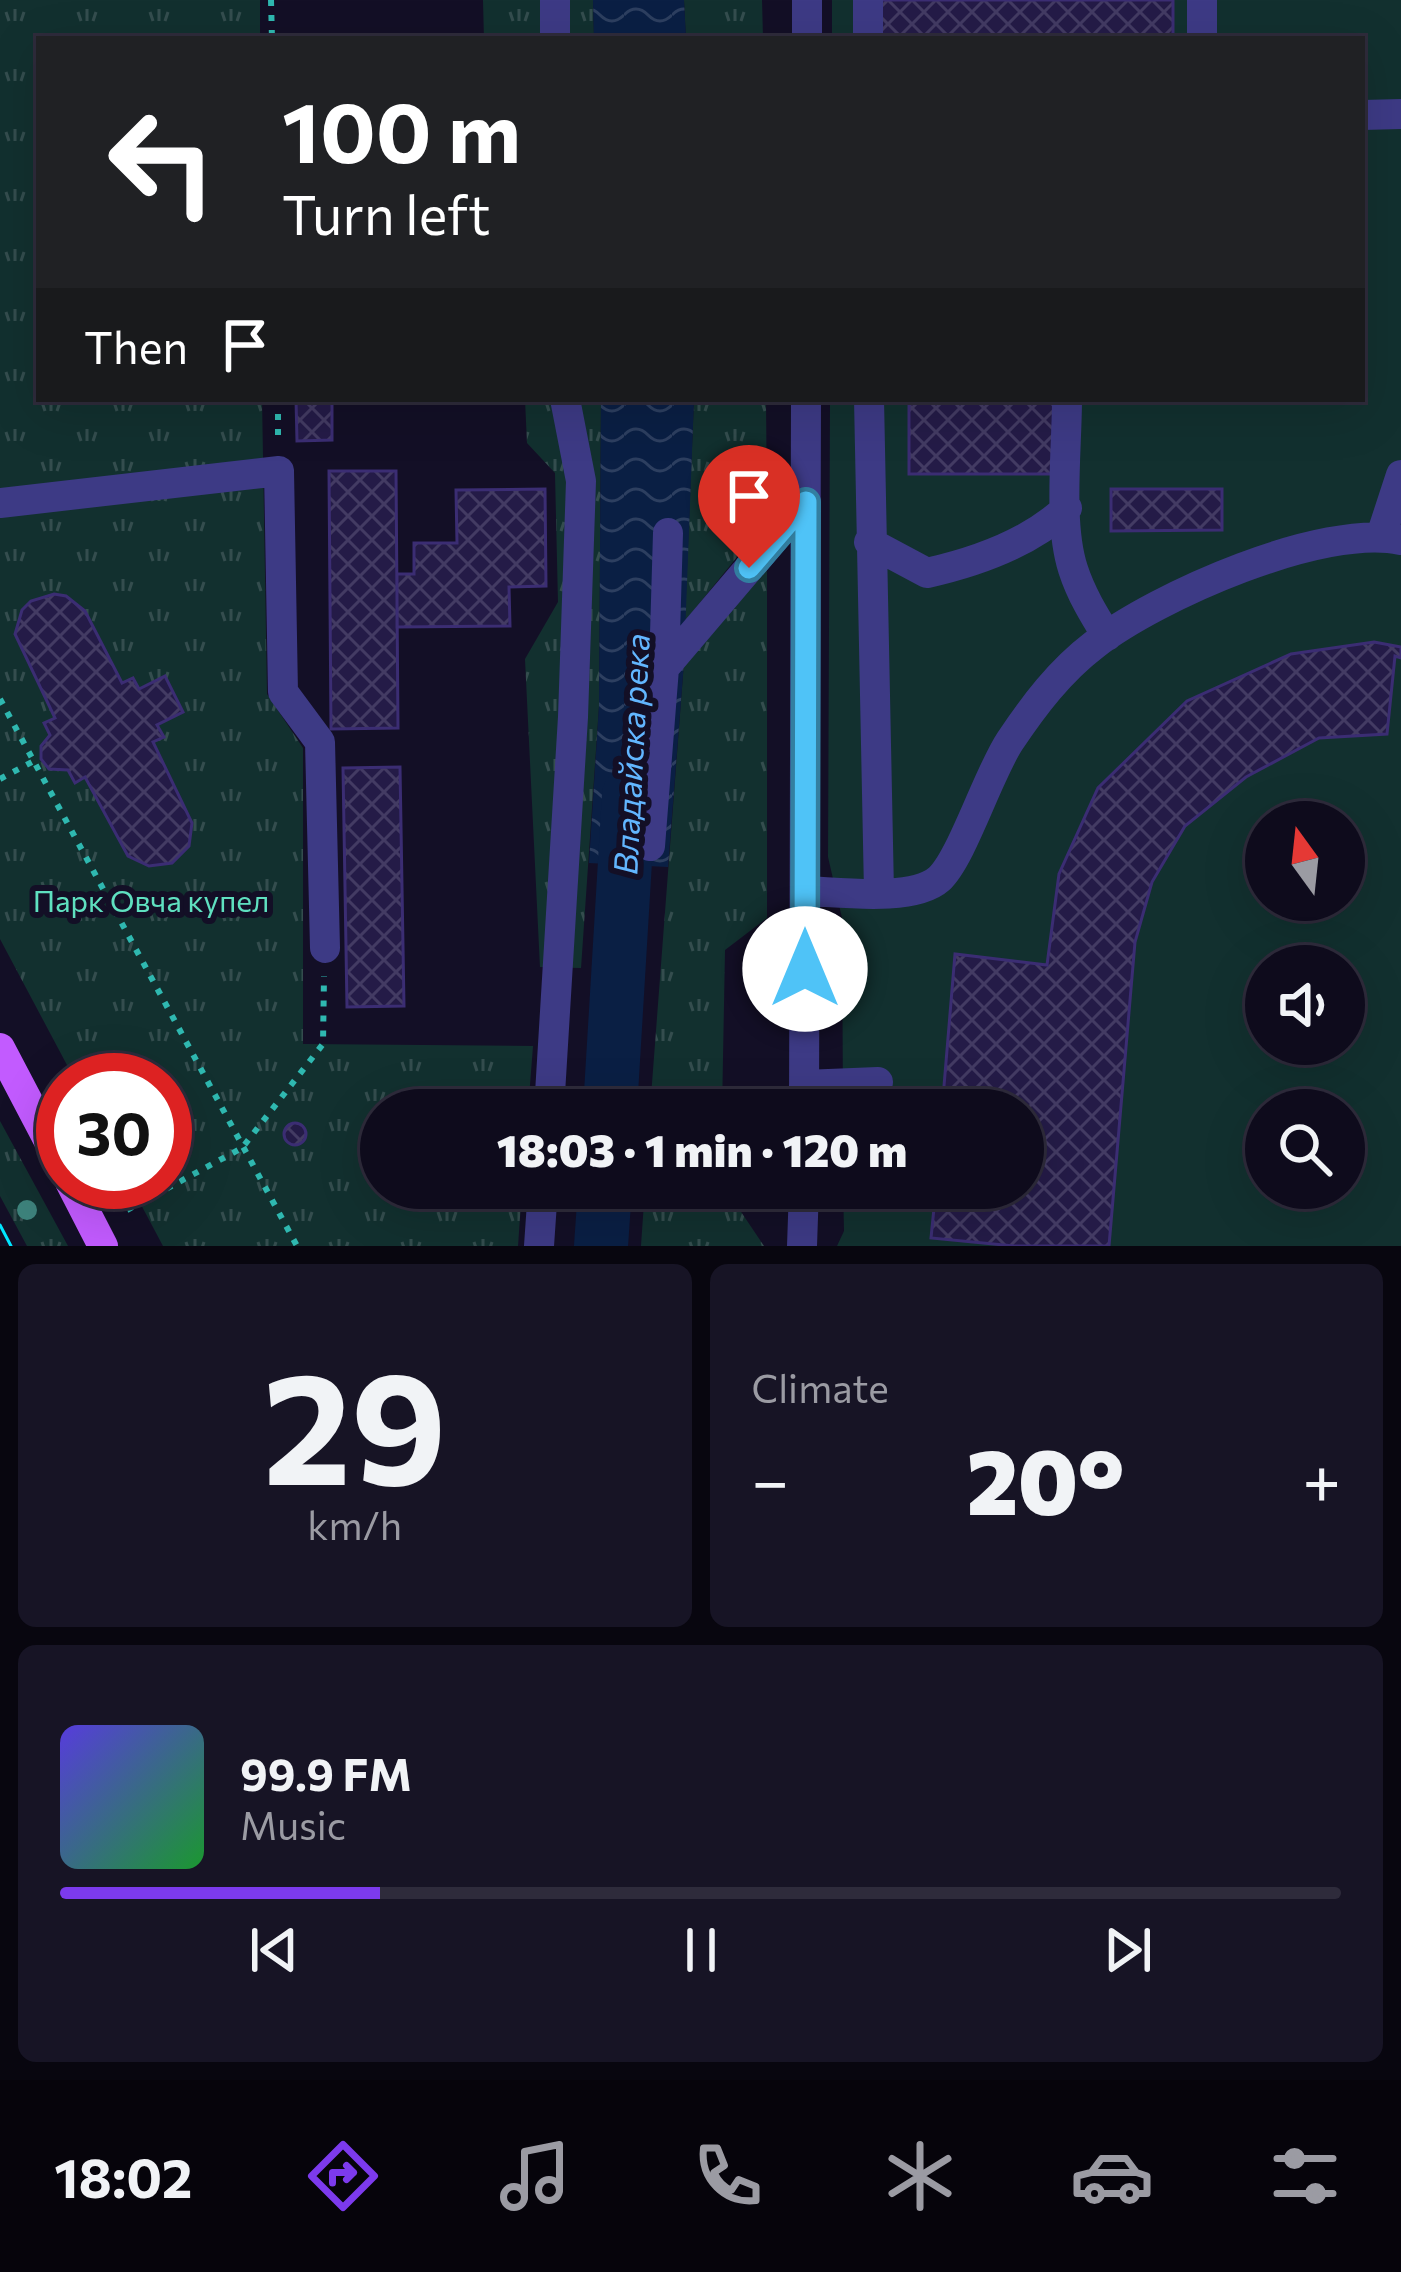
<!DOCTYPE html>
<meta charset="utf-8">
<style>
:root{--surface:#0e0b1c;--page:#171425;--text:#f1f3f6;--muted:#9b9ba3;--line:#2e2b3b;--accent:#7c3aed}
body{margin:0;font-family:Commissioner,sans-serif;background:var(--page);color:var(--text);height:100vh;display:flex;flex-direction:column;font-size:45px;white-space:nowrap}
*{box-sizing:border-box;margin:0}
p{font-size:39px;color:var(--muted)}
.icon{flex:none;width:66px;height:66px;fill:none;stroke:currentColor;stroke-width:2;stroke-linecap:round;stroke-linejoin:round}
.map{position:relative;height:1246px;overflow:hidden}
.side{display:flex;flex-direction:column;gap:18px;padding:18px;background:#08060f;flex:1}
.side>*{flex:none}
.top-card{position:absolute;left:36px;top:36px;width:1329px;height:366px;border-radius:0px;box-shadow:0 12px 48px #0002,0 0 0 3px var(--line);background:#202124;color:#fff;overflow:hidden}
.needle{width:78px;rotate:345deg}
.fabs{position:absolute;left:1245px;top:801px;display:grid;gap:24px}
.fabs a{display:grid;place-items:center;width:120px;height:120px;border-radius:50%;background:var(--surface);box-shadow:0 12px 48px #0002,0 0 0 3px var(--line);font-size:60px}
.speed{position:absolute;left:36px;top:1053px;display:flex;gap:24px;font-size:60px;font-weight:700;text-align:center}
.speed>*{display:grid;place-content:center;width:156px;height:156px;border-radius:50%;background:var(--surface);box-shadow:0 12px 48px #0002,0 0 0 3px var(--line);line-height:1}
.speed .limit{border:18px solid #d22;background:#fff;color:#111}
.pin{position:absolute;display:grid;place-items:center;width:102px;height:102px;color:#fff;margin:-123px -51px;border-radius:50% 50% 50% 0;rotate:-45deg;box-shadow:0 0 12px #0007}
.pin .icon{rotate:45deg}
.me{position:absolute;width:132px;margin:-66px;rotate:0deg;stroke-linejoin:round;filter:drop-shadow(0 0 9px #0008)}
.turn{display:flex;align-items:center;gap:42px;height:252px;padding:0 48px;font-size:54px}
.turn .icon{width:156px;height:156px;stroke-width:2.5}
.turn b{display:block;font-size:84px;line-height:102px}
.then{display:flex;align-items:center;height:114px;padding:0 48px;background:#0003;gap:24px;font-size:45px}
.big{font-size:90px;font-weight:800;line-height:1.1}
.side .widget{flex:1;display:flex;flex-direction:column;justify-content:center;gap:18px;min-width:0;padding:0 42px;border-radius:18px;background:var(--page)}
.side .dial{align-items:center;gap:0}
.dial b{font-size:156px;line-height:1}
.song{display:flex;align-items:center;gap:36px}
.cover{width:144px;height:144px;border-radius:18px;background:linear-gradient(135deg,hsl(250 70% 55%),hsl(130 70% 35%))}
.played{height:12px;border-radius:6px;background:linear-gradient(90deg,var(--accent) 25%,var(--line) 25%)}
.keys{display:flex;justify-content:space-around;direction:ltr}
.heat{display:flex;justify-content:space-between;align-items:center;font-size:66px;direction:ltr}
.side .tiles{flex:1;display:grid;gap:18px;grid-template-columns:1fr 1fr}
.widget:last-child{grid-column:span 2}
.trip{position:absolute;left:360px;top:1089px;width:684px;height:120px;border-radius:60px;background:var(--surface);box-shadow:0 12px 48px #0002,0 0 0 3px var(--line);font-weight:800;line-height:120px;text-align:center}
.tabs{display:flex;height:192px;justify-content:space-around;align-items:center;background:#06040b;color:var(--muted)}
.tabs .icon{width:84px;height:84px}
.tabs .selected{color:var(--accent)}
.tabs b{font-size:54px;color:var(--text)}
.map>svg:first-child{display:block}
.grass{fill:url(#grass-tufts)}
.pitch{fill:#12302f;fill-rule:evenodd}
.water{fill:url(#water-waves)}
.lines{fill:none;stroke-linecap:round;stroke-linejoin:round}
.river{stroke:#0a1f44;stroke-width:54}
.building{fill:url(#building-cross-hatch);stroke:#3b2d73;stroke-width:3}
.path{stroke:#2fb8b0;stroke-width:6;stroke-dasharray:6 9;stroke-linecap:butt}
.minor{stroke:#3d3a85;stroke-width:30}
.major{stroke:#c25bff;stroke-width:30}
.tram{stroke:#00e5ff;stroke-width:3}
.tree{fill:#3d827b}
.route-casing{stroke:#337fa1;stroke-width:30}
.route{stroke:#4fc3f7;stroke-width:21}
.labels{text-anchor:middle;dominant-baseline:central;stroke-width:12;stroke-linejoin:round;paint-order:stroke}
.park-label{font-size:30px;fill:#5fe0c0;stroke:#130f26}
.water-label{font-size:33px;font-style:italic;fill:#62b6ff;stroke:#130f26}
</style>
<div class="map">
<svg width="1401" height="1246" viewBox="0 0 1401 1246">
<defs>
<pattern id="grass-tufts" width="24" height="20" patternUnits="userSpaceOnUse" patternTransform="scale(3)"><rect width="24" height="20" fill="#12302f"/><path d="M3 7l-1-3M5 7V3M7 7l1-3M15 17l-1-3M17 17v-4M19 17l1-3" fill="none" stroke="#344d4e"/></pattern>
<pattern id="water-waves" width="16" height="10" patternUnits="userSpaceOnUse" patternTransform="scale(3)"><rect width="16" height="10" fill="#0a1f44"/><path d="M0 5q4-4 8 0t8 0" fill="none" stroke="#2d3f60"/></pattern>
<pattern id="building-cross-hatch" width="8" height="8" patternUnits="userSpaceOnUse" patternTransform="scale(3)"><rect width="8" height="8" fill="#241b47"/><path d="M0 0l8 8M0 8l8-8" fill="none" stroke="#433b63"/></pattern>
</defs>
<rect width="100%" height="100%" fill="#130f26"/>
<path class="grass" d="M0 0H260V39H39V399H262L267 694 303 748V1044L533 1046 528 1110H381V1188H522L518 1246H163L129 1182H165V1080H75L0 939Z
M483 0H593L594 39H484Z
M684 0H762L763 39H686Z
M525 399H601L599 706 581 968 540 967 525 659 558 602 555 473 527 443Z
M694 399H766L767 520 685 621Z
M767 555V918L725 950 722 1110H650L684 662Z
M0 1121 68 1246H27L0 1196Z
M645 1188H725L764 1246H641Z"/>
<path class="pitch" d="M832 0H1401V1246H837L844 1231 843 1188H1023V1110H843L842 918 828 857 830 399H1362V39H832ZM1266 822H1344V900H1266ZM1266 966H1344V1044H1266ZM1266 1110H1344V1188H1266Z"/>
<path class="water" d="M593 0H684L686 39H594Z
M601 399H694L684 662 668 867 589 863 599 706Z"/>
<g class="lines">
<path class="river" d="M610 1110 629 795
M601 1246 605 1188"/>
</g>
<path class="building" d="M881 0H1173V39H881Z
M296 399H332V440L297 441Z
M909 399H1054V474H909Z
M329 471H396L398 728 331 729Z
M545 489 546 586 509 587 510 626 397 627V574H414V543H457L456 490Z
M1111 489H1222V530L1111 531Z
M54 594 66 596 85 611 122 683 133 678 139 689 165 676 183 712 157 725 164 737 153 742 192 823 189 846 172 863 149 866 128 856 85 777 75 783 68 770 49 769 41 759V746L50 735 44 723 55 718 15 634 22 610 31 601Z
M1374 642 1401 647V658L1395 656 1387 734 1319 738 1246 777 1185 826 1152 882 1135 942 1109 1246H1014L931 1238 936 1188H1023V1110H942L955 954 1047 965 1059 874 1098 788 1187 701 1291 654Z
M400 767 404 1006 347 1007 343 768Z
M284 1134a11 11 0 1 1 22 0a11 11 0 1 1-22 0Z"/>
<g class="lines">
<path class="path" d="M271 0 272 39
M278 399V443
M0 699 297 1246
M0 779 32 762
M127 1210 242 1148 323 1044 324 976"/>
<path class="minor" d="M555 0V39
M868 0V39
M1202 0V39
M807 39V0
M1362 115 1401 114
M869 399 879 892
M1067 399C1067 449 1058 523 1073 569 1081 594 1094 615 1107 636
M0 503 279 471 283 692 320 742 325 948
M1381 536 1401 475
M869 542 927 573C976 562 1030 543 1067 508
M664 668 668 533
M650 846 664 668 806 501
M805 891C839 892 913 902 939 879 962 858 988 774 1010 741 1034 705 1060 671 1094 645 1157 596 1323 523 1401 540
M804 1085 878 1082
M549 1110 573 717 581 481 565 399
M804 1110 806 399
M539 1246 543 1188
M802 1246 804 1188"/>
<path class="major" d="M0 1048 63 1168
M70 1182 103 1246"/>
<path class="tram" d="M0 1225 11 1246"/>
</g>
<circle class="tree" cx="27" cy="1210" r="10"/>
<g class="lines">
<g class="route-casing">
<path id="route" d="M749 568 806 502 805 969"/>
</g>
<use href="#route" class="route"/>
</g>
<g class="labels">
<g class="park-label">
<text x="151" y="899">Парк Овча купел</text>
</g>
<g class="water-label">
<text transform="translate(630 754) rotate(-87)">Владайска река</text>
</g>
</g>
</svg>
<div class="fabs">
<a><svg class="needle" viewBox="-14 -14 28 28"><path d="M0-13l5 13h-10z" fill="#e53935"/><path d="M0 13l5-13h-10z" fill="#9b9ba3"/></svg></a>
<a><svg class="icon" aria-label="sound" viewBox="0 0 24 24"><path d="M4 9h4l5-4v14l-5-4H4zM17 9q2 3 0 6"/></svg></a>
<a><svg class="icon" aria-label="search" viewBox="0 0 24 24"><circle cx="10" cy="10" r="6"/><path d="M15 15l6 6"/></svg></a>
</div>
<div class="speed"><div class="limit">30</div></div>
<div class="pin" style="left:749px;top:568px;background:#d93025"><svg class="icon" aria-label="arrive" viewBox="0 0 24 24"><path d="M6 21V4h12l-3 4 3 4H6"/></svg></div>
<svg class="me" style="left:805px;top:969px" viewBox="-20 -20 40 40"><circle r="19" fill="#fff"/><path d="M0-13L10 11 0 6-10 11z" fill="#4fc3f7"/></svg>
<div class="trip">18:03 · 1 min · 120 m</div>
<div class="top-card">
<div class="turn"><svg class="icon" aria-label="left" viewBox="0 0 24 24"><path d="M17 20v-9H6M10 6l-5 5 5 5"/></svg><div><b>100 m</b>Turn left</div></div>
<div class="then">Then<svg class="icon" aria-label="arrive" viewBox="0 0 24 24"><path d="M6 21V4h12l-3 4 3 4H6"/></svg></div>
</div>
</div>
<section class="side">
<div class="tiles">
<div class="widget dial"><b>29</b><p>km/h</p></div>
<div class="widget"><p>Climate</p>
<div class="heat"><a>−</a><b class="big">20°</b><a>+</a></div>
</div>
<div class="widget">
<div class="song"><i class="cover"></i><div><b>99.9 FM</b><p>Music</p></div></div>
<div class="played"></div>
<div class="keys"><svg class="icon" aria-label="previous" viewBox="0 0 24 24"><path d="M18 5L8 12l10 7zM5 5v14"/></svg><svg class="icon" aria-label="pause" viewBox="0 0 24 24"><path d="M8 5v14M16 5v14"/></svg><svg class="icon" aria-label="next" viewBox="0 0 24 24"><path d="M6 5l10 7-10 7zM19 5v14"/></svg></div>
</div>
</div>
</section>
<nav class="tabs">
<b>18:02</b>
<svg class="icon selected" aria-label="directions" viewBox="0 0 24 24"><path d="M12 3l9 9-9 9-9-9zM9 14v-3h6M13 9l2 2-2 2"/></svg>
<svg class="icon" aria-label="music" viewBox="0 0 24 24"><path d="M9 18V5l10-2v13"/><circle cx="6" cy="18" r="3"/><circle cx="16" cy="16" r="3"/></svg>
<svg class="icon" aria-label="phone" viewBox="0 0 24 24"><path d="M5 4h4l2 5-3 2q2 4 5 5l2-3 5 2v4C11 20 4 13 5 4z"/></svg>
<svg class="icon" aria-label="climate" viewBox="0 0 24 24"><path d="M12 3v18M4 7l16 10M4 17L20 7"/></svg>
<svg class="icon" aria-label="car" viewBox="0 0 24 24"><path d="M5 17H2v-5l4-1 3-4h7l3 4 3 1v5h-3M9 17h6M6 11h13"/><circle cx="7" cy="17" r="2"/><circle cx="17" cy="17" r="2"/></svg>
<svg class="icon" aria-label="filters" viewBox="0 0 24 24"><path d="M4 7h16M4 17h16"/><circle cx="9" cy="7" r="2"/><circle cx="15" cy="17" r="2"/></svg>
</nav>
